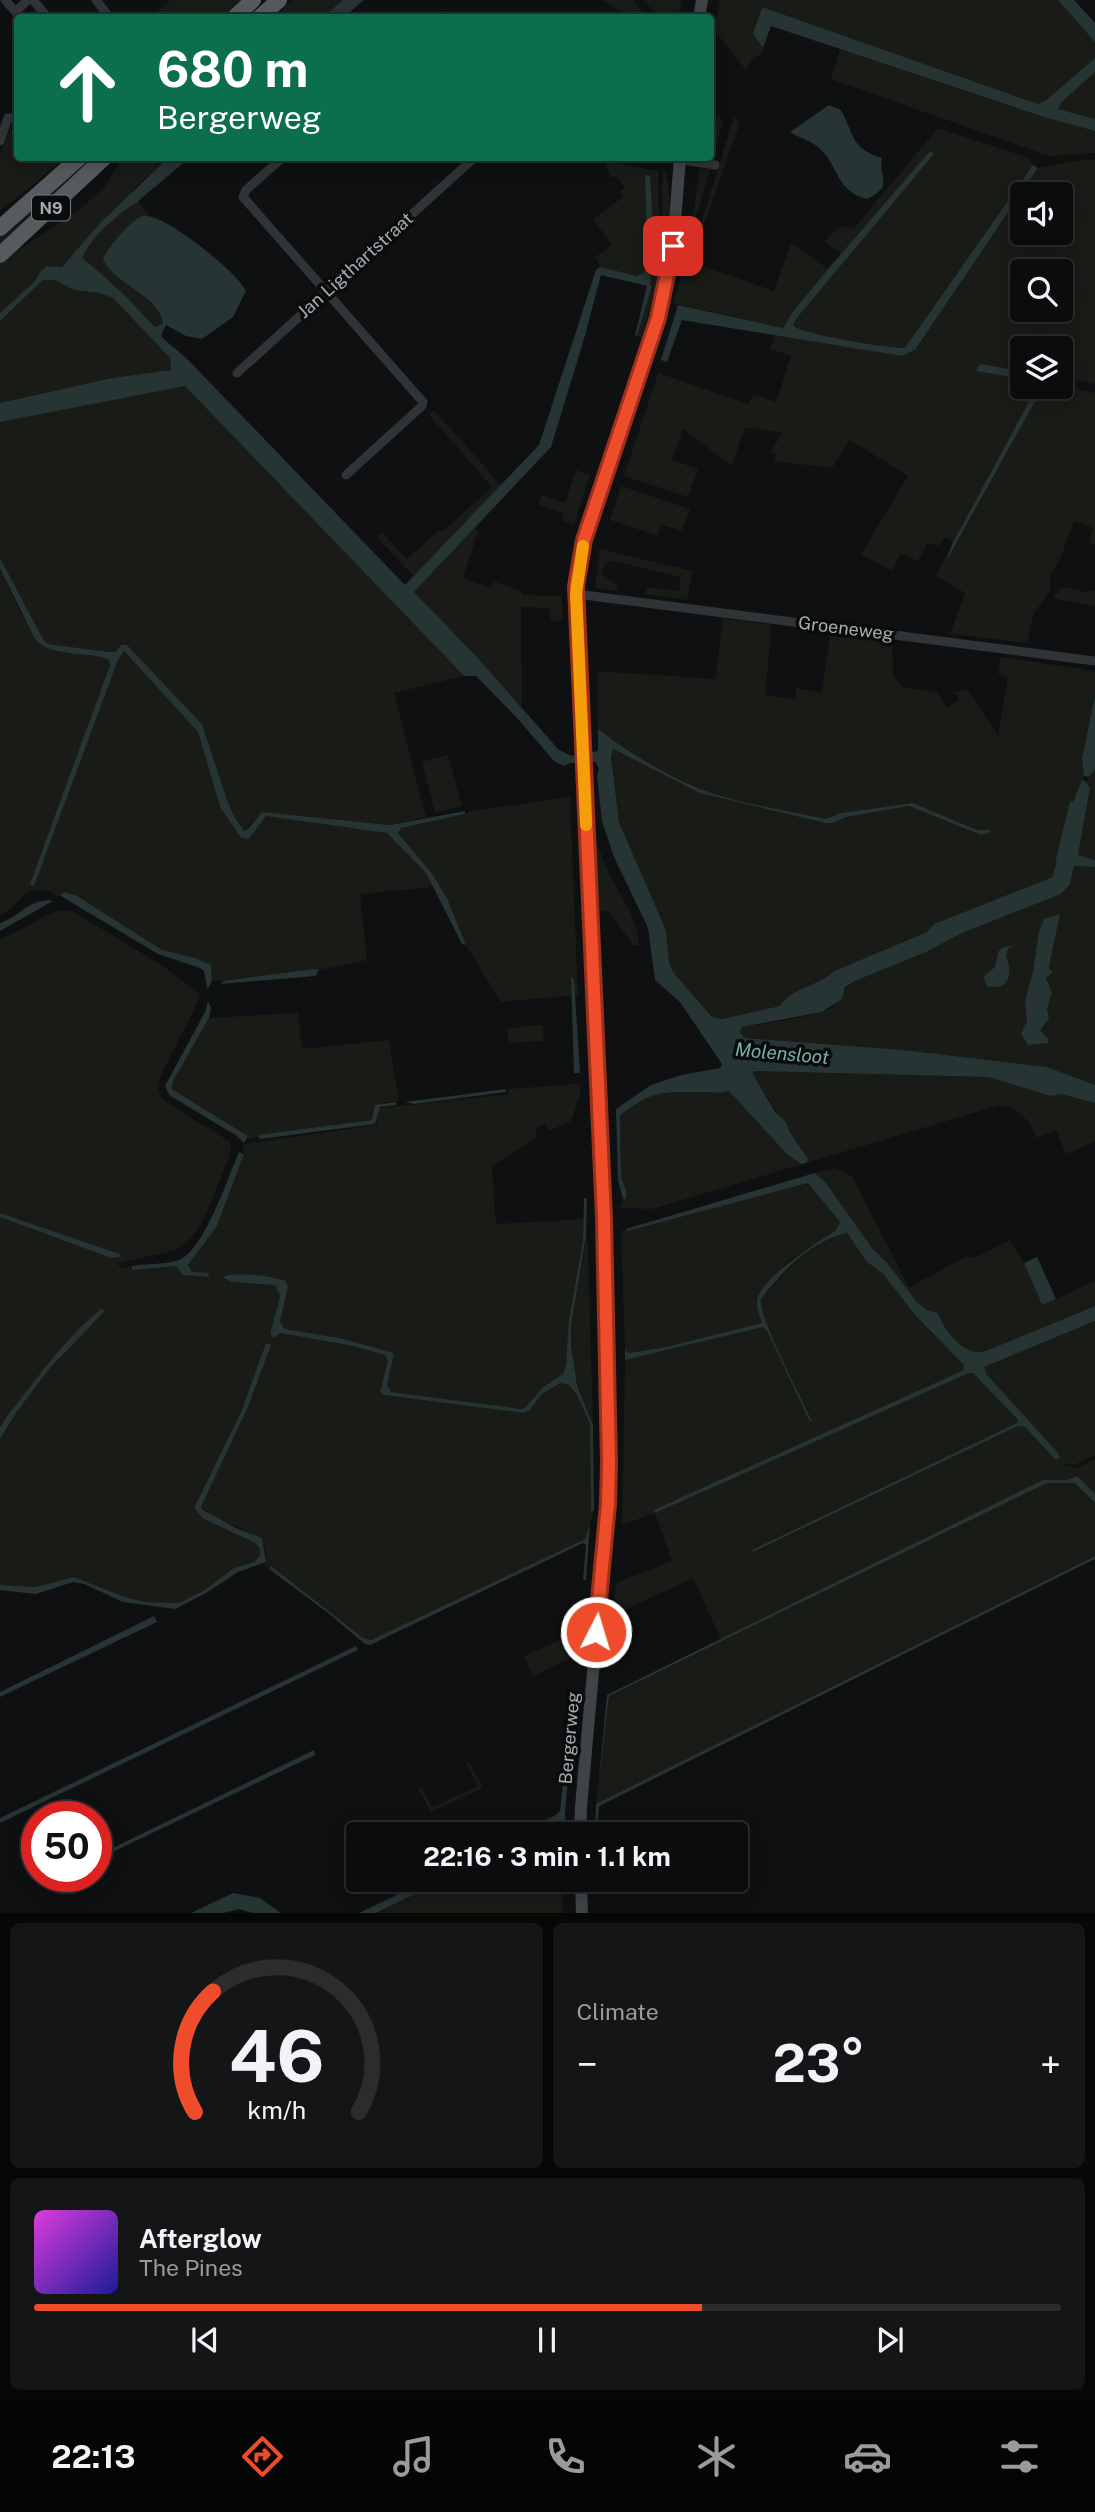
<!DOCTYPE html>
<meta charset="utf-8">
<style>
:root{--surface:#0b0c0d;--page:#141516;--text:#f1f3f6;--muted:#9a9b9d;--line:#2b2c2e;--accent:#ee4c2a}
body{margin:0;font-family:"Public Sans",sans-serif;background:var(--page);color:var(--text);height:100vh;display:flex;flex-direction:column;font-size:26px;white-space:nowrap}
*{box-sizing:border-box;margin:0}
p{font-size:23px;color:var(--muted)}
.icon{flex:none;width:38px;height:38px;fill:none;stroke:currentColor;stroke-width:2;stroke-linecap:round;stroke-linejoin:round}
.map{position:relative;height:1913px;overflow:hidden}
.drawer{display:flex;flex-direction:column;gap:10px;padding:10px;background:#060707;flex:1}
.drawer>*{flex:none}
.guide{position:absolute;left:14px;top:14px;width:700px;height:147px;border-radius:7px;box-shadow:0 4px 18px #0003,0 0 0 2px var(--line);background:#0b6e4f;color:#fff;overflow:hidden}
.tools{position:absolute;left:1010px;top:182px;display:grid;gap:14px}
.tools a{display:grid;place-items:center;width:63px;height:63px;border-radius:7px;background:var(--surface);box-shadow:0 4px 18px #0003,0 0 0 2px var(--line);font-size:35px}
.speed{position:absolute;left:21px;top:1801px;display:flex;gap:14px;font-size:35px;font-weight:700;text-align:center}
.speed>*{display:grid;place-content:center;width:91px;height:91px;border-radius:50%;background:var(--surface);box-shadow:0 4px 18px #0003,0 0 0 2px var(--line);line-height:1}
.speed .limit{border:10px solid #d22;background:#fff;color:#111}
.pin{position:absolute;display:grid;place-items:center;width:60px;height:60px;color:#fff;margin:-30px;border-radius:14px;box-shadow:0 4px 10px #0006}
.me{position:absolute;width:77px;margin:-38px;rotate:5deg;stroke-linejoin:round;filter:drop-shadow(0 0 5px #0008)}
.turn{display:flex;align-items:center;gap:24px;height:147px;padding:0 28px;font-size:32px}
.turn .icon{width:91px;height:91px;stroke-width:2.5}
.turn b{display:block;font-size:49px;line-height:60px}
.big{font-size:52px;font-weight:700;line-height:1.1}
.drawer .widget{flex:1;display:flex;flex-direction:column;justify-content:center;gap:10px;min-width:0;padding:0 24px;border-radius:10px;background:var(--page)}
.drawer .dial{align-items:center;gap:0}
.dial svg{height:182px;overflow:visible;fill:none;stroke:var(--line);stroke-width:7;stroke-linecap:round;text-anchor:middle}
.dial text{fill:var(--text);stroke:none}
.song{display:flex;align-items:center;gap:21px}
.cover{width:84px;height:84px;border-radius:10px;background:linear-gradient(135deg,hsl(300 70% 55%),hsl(240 70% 35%))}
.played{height:7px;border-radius:4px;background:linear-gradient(90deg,var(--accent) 65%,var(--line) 65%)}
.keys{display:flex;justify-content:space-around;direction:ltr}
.heat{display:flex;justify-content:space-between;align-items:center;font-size:38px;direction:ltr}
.drawer .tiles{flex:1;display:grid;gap:10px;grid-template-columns:1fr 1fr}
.widget:last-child{grid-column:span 2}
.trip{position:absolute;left:346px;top:1822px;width:402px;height:70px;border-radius:7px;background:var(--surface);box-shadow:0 4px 18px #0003,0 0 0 2px var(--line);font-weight:700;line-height:70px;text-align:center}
.tab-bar{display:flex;height:112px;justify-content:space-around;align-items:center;background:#040505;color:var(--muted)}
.tab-bar .icon{width:49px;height:49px}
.tab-bar .selected{color:var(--accent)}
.tab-bar b{font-size:32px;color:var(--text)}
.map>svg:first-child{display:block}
.green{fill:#181b16;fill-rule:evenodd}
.water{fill:#263433}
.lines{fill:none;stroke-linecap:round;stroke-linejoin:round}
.minor{stroke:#313436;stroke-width:9}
.secondary{stroke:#3f4446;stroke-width:12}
.trunk{stroke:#555b5e;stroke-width:16}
.route-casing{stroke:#9b311b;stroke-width:18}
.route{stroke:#ee4c2a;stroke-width:12}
.slow{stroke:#f59e0b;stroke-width:12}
.labels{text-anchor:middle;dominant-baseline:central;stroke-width:7;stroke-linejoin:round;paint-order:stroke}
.shield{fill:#0b0b0c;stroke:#747d80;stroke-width:2}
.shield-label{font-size:16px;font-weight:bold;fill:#a1aeb2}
.street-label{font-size:18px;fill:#a1aeb2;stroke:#0b0b0c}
.water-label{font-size:19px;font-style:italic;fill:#77adac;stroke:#0b0b0c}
</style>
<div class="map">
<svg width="1095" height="1914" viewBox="0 0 1095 1914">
<rect width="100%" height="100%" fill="#0f1011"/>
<path class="green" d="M170 0H246L227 17 150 18Z
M292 0H343L323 17 278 18 284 7Z
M602 0H633L647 17H629Z
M643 0H681L680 10 672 17H659Z
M720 0H1058L1095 42V58L1046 100 1038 104 762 7 753 34 763 48 761 55 754 57 746 70 715 31Z
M840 49 1047 118 1095 131V153L1052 156 1043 154 831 79Z
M1095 72V119L1057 109 1062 102Z
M711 112 723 120 713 158H709H710Z
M734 116 740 123 691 262 774 291 791 243 828 269 792 313 783 328 673 303 690 250H693Z
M12 124H17L18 158H66L0 211V156Z
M938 128 1029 158 1033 165 905 349C884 348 809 336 793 326L796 319 934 154 930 151 841 254 825 242C835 230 838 224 854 228Z
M86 158H97L0 249V234Z
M122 158H168L130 192 150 216 145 215C124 230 115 240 105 264 120 279 159 301 163 322L155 327C129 299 104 275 74 252L62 267 47 266 39 273 36 280 0 313V262L75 213 104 188Z
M1086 159 1095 160V384L1061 378 1060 348H1022V371L980 364 976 371 1022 379V387H1037L953 542 950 556 1043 387 1061 385 1095 393V545L1089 542 1093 528 1074 521 1060 559 1050 575V591L1034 613 1027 643 950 634 965 593 936 576 953 542 945 537 938 546 928 543 918 561 901 554 892 571 861 554 908 476 850 440 832 468 774 461 776 454 771 452 782 433 745 427 732 466 683 429 672 460 698 469 688 497 624 476 658 373 749 404 753 394 776 402 791 356 770 349 775 333 902 356 915 350 1038 168ZM1022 194H1060V233H1022ZM1022 271H1060V310H1022Z
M603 161 659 171C656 200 662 229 660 258 658 285 649 312 641 338L637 336 652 286 650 285V176H645C646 208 647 241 644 273L637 276 600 267 595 257 612 245 593 219 623 197 620 191 625 188 616 176 612 178Z
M663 168C676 188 666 266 661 291 657 306 650 322 645 337 653 309 663 280 663 251 664 223 661 196 663 168Z
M700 168 710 169 690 238Z
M43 280H55L74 290 99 293 113 298 170 358 171 370 112 378 0 403V321Z
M181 385 187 387 464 676 394 693 426 817 390 825 262 812 244 831 234 816 227 800 202 724 127 645 122 644 115 652H110L48 644 43 639 0 558V422Z
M434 410 501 485 414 576 376 537 382 532 407 559 439 530 442 532 492 487 429 415Z
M576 470 590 475 574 525 562 521 564 514 538 505 541 495 565 503Z
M621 486 690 509 682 531 662 525 658 536 610 520Z
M474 528 478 531 463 578 491 588 493 581 521 591 522 595 562 596V621H551L549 608 521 607 522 707 414 592Z
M600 549 693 571 687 600 645 594 648 587 678 591 680 588V577L613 561 605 564 602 574 617 585 618 591 595 588Z
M0 568C11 589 29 641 51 650 68 656 90 652 109 660L110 665 31 883 34 885 118 660 124 651 198 732 220 807 249 839 266 816 381 831 387 833 426 873 433 887 360 894 367 960 319 970 313 969 223 981 212 980V970C199 955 181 957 163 951 126 937 99 901 59 893L58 897 49 891 29 890 10 909 0 915Z
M1062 587 1086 592 1095 590V606L1052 598Z
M723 618 772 625 765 695 795 699 796 688 822 693 830 633 892 641 893 674 902 687 937 692 948 708 959 699 953 692 968 690 998 735 1008 677 998 674 1001 657 1089 670 1095 672V696L1082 758 1084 776 1073 803 1070 802 1055 862 1057 864 1054 869V877L934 924 927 932 834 971C819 986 790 988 780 1006L722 1019 712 1017 673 972 669 962 666 930 619 822 611 757 612 749 701 793 824 823H833L846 817 909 806 981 835 990 831 977 830 913 803 840 813 826 819C785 810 740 804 700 789 664 774 629 753 598 729L597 671 715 679Z
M448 755 462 806 435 813 422 762Z
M1095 769V860L1078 855 1090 789 1086 782Z
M570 797 578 995 501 1002 466 945 447 898 431 872 398 833 401 828 465 814 471 811Z
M592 832C598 845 603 860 609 873 619 894 639 920 639 945H633C626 933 616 924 609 911L596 912Z
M1074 866 1095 867V1085L1047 1067 904 1050 744 1038 740 1032 742 1027C759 1024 824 1016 834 1006 843 998 841 990 855 981L926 952 962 933 1061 894 1070 884Z
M60 910 74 912 163 966 200 994C192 1022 158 1069 158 1092L163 1100 221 1136 230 1142 231 1148C230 1158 224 1169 220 1179 210 1204 201 1238 174 1251L116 1263 122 1268 132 1266 131 1268 176 1266 184 1275 195 1273 189 1269V1261L217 1226 244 1154 243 1144 377 1125V1119L248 1139V1136L172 1089 173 1081 209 1018 298 1013 302 1049 389 1040 399 1101 381 1103 379 1111 381 1108 508 1094V1089L579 1084 580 1095 571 1121 549 1131 545 1123 535 1129 537 1137 492 1166 496 1224 584 1219 583 1240 573 1297 566 1364 563 1374 526 1407 514 1409 390 1392 387 1385 394 1355 391 1352 339 1338 285 1329 280 1322 288 1287 278 1278 223 1275 231 1282 275 1285 280 1296 270 1334 273 1338 281 1333 353 1346 385 1355 388 1360 384 1395 523 1413 529 1411 541 1395 560 1383 569 1385 577 1395 590 1424 591 1511H594L585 1539 383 1635 371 1640 363 1638 271 1566 269 1569 263 1565 266 1562C266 1557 266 1550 264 1545 259 1532 214 1521 201 1507L248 1407 270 1348 271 1344 266 1343 241 1412 194 1508 202 1518 255 1543 260 1549V1555L254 1562 234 1568 203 1591 179 1603 144 1602 125 1597 74 1577 35 1587 0 1585V1439L16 1413 50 1368 103 1313 101 1309 66 1342 0 1428V1217L111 1258H118L120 1254 0 1213V939C21 932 38 917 60 910Z
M542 1025 544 1041 508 1043 507 1028Z
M754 1071 988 1077 1051 1096 1061 1094 1095 1103V1142L1066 1154 1056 1130 1037 1138C1029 1120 1020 1109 1000 1105L652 1209 620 1208 623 1199H625L621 1178 620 1115C654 1090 661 1092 702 1092 713 1092 719 1094 729 1091L808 1159 789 1131 786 1122 776 1112 753 1074Z
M835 1168 852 1176 909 1287 968 1256 973 1258 1010 1240 1024 1263 1042 1305 1095 1281V1306L983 1352C963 1355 944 1330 938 1313L927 1310 916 1301 889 1265 872 1248 826 1183 815 1173Z
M808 1183 841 1222 836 1230 786 1263 756 1303 762 1323 666 1347 629 1353 625 1350 621 1231Z
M847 1233 867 1262 883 1274 915 1315 964 1365V1370L693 1492 654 1510 656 1512 969 1373H973L1018 1420V1423L754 1552 1018 1426 1025 1427 1057 1460 987 1375 984 1367 1095 1321V1455L1074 1465 1064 1464 1077 1468 1095 1459V1494L1077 1476 1067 1480H1043L721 1640 693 1578 612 1616 616 1583 672 1561 655 1513 622 1525 625 1360 763 1327 768 1333 811 1422 812 1420C801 1397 758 1320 761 1299 784 1272 811 1242 847 1233Z
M586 1236 588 1244 593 1425C586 1406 577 1387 573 1367 565 1324 581 1279 586 1236Z
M1059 1482 1075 1483 1095 1503V1556L596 1804 609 1696 1047 1483Z
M564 1638 572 1658 533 1676 524 1656Z
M469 1762 483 1788 431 1812 418 1788 421 1787 432 1807 478 1786 466 1763Z
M445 1880H562L563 1913 376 1914Z"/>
<path class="water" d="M343 0H364L344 17H323Z
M1058 0H1074L1095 23V42Z
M762 7 1038 104 1046 100 1095 58V72L1062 102 1058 109 1095 119V131L1047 118 771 26 763 48 753 34Z
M829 105 841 110C854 134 851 149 882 158 878 178 895 185 867 199 835 191 839 165 819 148 810 140 799 138 790 132Z
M930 151 934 154 796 319 793 326C807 335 886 348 905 348L1033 165 1038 168 915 350 902 356 682 320 667 362 661 360 678 305 783 328 792 313 828 269Z
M168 158H189L136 203C119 212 88 241 82 258 109 279 132 302 155 327L163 323C157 293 114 285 103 259 108 248 131 219 143 216 163 212 237 272 246 291L233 317 202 339 186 336 166 325 161 336C172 347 183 354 193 365L405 585 539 445 596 270 600 267 637 276 644 273C647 241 646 208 645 175L650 176 654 245 650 285 652 286 637 336 635 335 647 286 601 275 584 339 551 447 414 592 475 655 559 750 571 756 598 751V729C629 753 664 774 700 789 740 804 785 810 826 819L840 813 913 803 977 830H989L991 832 981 835 909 806 846 817 833 823H825L700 793 613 749 611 757 619 822 666 930 669 962 673 972 712 1017 722 1019 780 1006C790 988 819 986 834 971L927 932 934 924 1053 877 1054 869 1057 864 1055 863 1070 801 1073 802 1082 780 1086 782 1090 788 1078 855 1095 860V867L1074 866 1070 884 1061 894 962 933 926 952 855 981 845 987 842 999 822 1012 742 1027 740 1032 744 1038 904 1050 1047 1067 1095 1085V1103L1061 1094 1051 1096 988 1077 754 1071 753 1074 775 1112 786 1122 789 1131 808 1159 807 1163 801 1164 786 1153 729 1091C719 1094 713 1092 702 1092 661 1092 654 1090 620 1115L621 1178 626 1190V1199H623L618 1180 616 1109 651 1085 681 1075 720 1068 722 1064 680 1002 655 980 648 928 614 857 602 821 597 776 599 770 596 762 570 763 564 766 554 761 517 718 476 676H464L185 386 0 422V403L112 378 171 370 170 358 113 298 99 293 74 290 55 280H43L0 321V313L36 280 39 273 47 266 62 267 100 223Z
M980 364 1022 371V379L976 371Z
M1037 387H1043L946 562 953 542Z
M0 558 43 639 48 644 110 652H115L122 644 127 645 202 724 227 800 234 816 244 831 249 828 262 812 390 825 465 811V814L401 828 398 833 431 872 447 898 466 945 462 944 426 873 387 833 266 816 249 839 241 838 220 807 198 732 124 651 118 660 34 886 30 884 110 665 109 660C86 650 52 659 35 639L0 568Z
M1095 696V769L1089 777 1084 776 1082 758Z
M65 892 77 896 162 950 195 958 211 965 212 980 209 987 207 988 204 971 200 968 158 954 59 895Z
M49 900 53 901 0 931V923C21 916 24 902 49 900Z
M1060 914 1049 966V970L1053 972 1046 978 1052 993 1047 1009 1049 1019 1040 1030 1049 1040 1048 1043 1028 1045 1021 1034 1027 1021 1025 1001 1033 972 1039 931 1044 919Z
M1013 946 1008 949 1006 957C1013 972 1010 992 987 986L983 977 995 967 998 952 1003 947Z
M313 969 319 970 315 976 221 984 223 981Z
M571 977 574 979 580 1073H574Z
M208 1001 211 1008 209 1018 173 1081 172 1089 248 1136 244 1143 237 1136 169 1095 165 1086 205 1012Z
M506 1089V1092L414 1104 405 1102Z
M396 1102V1105L380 1107 375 1124 260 1139 258 1135 372 1120 375 1105Z
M239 1152 244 1154 217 1226 188 1265 192 1272 208 1273 209 1277 183 1275 176 1266 132 1270V1266C143 1264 172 1264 181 1259 205 1247 228 1177 239 1152Z
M815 1173 826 1183 872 1248 889 1265 916 1301 927 1310 938 1313C944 1330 963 1355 983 1352L1095 1306V1321L984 1367 987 1375 1058 1453 1060 1458 1056 1460 1025 1427 1018 1426 753 1552 752 1550 1017 1423 1018 1420 973 1373H969L655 1513 654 1510 693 1492 964 1370V1365L915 1315 883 1274 867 1262 847 1233C812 1241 782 1271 761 1299 758 1317 802 1399 812 1421L810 1422 768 1333 763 1327 625 1360V1350L629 1353 666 1347 762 1323C760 1317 756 1308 757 1301 759 1279 818 1242 836 1230L840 1222 808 1183 627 1231 626 1229Z
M584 1198H587L586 1236 571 1326V1346L577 1385 593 1425 594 1511H591L590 1424 577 1395 569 1385 560 1383 541 1395 529 1411 523 1413 384 1395 380 1392 388 1361 385 1355 353 1346 281 1333 273 1338 270 1334 280 1296 275 1285 231 1282 222 1277C234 1271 273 1276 286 1281L288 1287 280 1322 285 1329 339 1338 391 1352 394 1354 387 1385 391 1392 521 1409 526 1407 542 1388 563 1374 566 1364 569 1320 583 1240Z
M0 1213 120 1254 121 1257 111 1258 0 1217Z
M1037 1257 1056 1299 1042 1305 1024 1263Z
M101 1309 104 1310 103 1313 50 1368 16 1413 0 1439V1428L5 1419C35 1381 63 1340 101 1309Z
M266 1343 271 1344 270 1348 248 1407 201 1507 203 1510 238 1529 262 1538 266 1562 238 1572 206 1593 175 1609 123 1602 84 1584 73 1582 36 1594 0 1590V1585L35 1587 74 1577 125 1597 144 1602 179 1603 203 1591 234 1568 254 1562 260 1555V1549L255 1543 202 1518 194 1508 241 1412Z
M1077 1476 1095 1494V1503L1075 1483H1047L609 1696 598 1789 607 1695 1043 1480H1067Z
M590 1523 586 1580H583L586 1545 583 1543 370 1645 365 1644 328 1613 269 1569 271 1566 363 1638 371 1640 585 1539Z
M1095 1556V1559L599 1806 597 1834H595L596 1804Z
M154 1616 157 1622 0 1697V1692Z
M356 1646 358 1650 0 1823V1818Z
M568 1739 571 1740 565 1814 566 1834H561V1829L556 1826 539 1834H518L556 1815 560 1811Z
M314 1750 315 1755 96 1860V1856Z
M428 1880H445L376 1913H359Z
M233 1893 260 1898 281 1913H253L239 1909 223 1913H191Z"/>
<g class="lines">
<path class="minor" d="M5 0 21 18
M33 0 44 13 39 18
M96 0 110 18
M16 11 28 0
M437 18 445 16 450 18
M0 141 8 118H18
M282 158 246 190 243 197 423 402 422 406 346 475
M671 158 715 165
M237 373 474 158
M576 594 1095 661"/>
<path class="secondary" d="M699 18 702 0
M580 1834 581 1807 608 1504 604 1218 576 586 584 540 663 298 673 246 680 158
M581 1880 582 1914"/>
<path class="trunk" d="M234 18 253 0
M259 18 279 0
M0 228 79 158
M0 255 104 158"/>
</g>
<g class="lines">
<g class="route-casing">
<path id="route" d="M596 1632 608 1504 609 1463 604 1218 576 586 584 540 658 318 673 246"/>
</g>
<use href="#route" class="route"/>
<path class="slow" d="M583 546 576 594 586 825"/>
</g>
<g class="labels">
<rect class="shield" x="32" y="195.5" width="38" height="25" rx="5"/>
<g class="shield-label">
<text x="51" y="208">N9</text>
</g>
<g class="street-label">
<text transform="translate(355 265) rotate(-42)">Jan Ligthartstraat</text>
<text transform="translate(846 628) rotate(7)">Groeneweg</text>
<text transform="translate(569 1738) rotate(-85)">Bergerweg</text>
</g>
<g class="water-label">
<text transform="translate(782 1053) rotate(5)">Molensloot</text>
</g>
</g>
</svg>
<div class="tools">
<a><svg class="icon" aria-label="sound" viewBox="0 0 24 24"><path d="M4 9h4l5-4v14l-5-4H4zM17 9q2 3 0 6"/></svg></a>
<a><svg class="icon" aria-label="search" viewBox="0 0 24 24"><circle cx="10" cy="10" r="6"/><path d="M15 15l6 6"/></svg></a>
<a><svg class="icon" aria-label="layers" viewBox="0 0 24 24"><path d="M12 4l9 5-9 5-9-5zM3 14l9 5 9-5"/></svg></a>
</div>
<div class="speed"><div class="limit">50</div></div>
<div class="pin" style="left:673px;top:246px;background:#d93025"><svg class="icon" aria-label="arrive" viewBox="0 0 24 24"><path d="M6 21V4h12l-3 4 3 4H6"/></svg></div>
<svg class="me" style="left:596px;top:1632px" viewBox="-20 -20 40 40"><circle r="17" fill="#ee4c2a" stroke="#fff" stroke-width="3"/><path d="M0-11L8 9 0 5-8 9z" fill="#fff"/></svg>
<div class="trip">22:16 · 3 min · 1.1 km</div>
<div class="guide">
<div class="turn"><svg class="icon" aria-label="ahead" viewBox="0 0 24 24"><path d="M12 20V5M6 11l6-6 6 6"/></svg><div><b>680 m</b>Bergerweg</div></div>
</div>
</div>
<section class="drawer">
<div class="tiles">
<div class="widget dial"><svg viewBox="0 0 100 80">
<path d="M14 69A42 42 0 1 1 86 69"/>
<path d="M14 69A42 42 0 0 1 22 16" stroke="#ee4c2a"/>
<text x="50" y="56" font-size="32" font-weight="700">46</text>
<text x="50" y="72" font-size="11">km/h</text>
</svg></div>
<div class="widget"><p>Climate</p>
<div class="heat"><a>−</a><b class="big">23°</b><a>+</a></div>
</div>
<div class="widget">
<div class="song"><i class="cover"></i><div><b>Afterglow</b><p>The Pines</p></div></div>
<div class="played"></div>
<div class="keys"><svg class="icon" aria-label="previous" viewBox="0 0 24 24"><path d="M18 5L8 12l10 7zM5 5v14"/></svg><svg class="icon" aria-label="pause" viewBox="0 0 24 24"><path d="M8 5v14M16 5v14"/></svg><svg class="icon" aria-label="next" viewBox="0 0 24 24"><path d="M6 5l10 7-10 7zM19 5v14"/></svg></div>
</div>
</div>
</section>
<nav class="tab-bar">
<b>22:13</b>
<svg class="icon selected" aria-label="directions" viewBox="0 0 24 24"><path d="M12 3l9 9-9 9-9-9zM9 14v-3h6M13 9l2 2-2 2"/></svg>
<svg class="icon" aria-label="music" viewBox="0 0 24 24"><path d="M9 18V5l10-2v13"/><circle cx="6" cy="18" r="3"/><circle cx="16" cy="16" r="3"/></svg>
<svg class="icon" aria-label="phone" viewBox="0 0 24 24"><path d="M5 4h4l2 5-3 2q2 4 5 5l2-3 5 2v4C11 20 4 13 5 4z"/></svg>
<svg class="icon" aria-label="climate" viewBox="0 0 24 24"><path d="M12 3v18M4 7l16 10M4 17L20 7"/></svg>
<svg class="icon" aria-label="car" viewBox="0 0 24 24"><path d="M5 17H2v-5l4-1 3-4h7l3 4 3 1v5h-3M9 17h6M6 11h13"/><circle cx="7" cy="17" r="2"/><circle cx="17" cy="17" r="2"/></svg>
<svg class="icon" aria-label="filters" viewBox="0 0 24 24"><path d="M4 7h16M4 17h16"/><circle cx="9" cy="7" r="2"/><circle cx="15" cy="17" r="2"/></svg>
</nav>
